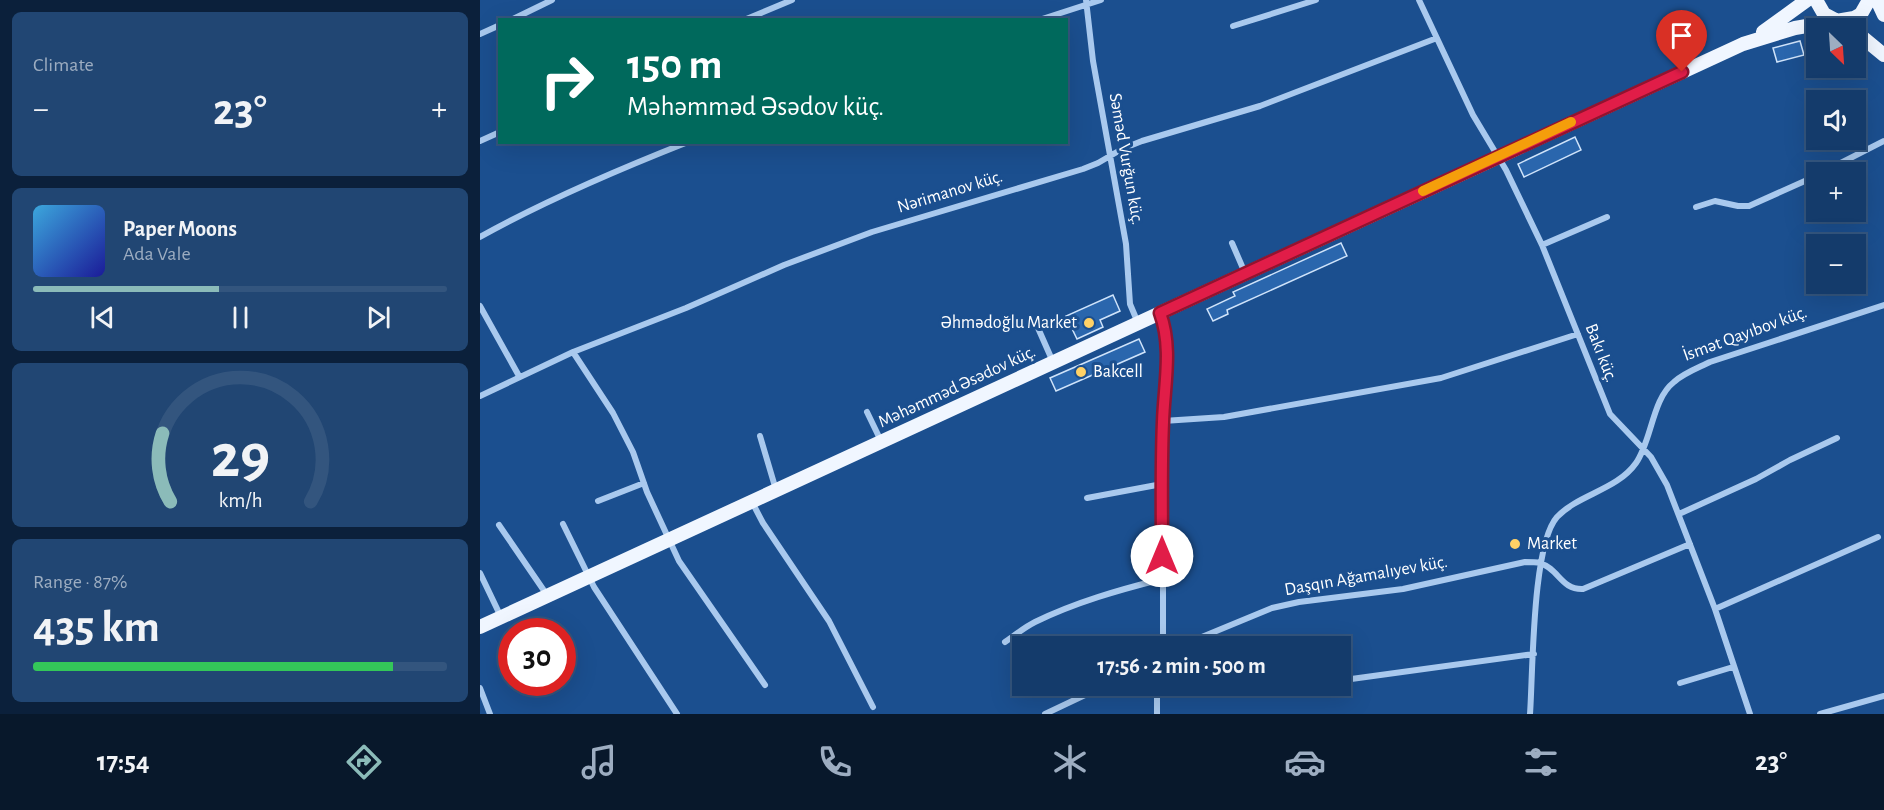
<!DOCTYPE html>
<meta charset="utf-8">
<style>
:root{--surface:#143b6b;--page:#214673;--text:#f1f3f6;--muted:#9dadc1;--line:#33557e;--accent:#8bbbb9}
body{margin:0;font-family:"Alegreya Sans",sans-serif;background:var(--page);color:var(--text);height:100vh;display:flex;flex-direction:column;font-size:22px;white-space:nowrap}
*{box-sizing:border-box;margin:0}
p{font-size:20px;color:var(--muted)}
.icon{flex:none;width:33px;height:33px;fill:none;stroke:currentColor;stroke-width:2;stroke-linecap:round;stroke-linejoin:round}
.map{position:relative;flex:1;overflow:hidden}
.details{display:flex;flex-direction:column;gap:12px;padding:12px;background:#0b203b;width:480px}
.details>*{flex:none}
.banner{position:absolute;left:18px;top:18px;width:570px;height:126px;border-radius:0px;box-shadow:0 6px 24px #0002,0 0 0 2px var(--line);background:#00695c;color:#fff;overflow:hidden}
.needle{width:39px;rotate:155deg}
.tools{position:absolute;left:1326px;top:18px;display:grid;gap:12px}
.tools a{display:grid;place-items:center;width:60px;height:60px;border-radius:0px;background:var(--surface);box-shadow:0 6px 24px #0002,0 0 0 2px var(--line);font-size:30px}
.speed{position:absolute;left:18px;top:618px;display:flex;gap:12px;font-size:30px;font-weight:700;text-align:center}
.speed>*{display:grid;place-content:center;width:78px;height:78px;border-radius:50%;background:var(--surface);box-shadow:0 6px 24px #0002,0 0 0 2px var(--line);line-height:1}
.speed .limit{border:9px solid #d22;background:#fff;color:#111}
.pin{position:absolute;display:grid;place-items:center;width:51px;height:51px;color:#fff;margin:-62px -26px;border-radius:50% 50% 50% 0;rotate:-45deg;box-shadow:0 0 6px #0007}
.pin .icon{rotate:45deg}
.me{position:absolute;width:66px;margin:-33px;rotate:0deg;stroke-linejoin:round;filter:drop-shadow(0 0 4px #0008)}
.turn{display:flex;align-items:center;gap:21px;height:126px;padding:0 30px;font-size:27px}
.turn .icon{width:78px;height:78px;stroke-width:2.5}
.turn b{display:block;font-size:42px;line-height:51px}
.big{font-size:45px;font-weight:700;line-height:1.1}
.details .card{flex:1;display:flex;flex-direction:column;justify-content:center;gap:9px;min-width:0;padding:0 21px;border-radius:9px;background:var(--page)}
.details .dial{align-items:center;gap:0}
.dial svg{height:156px;overflow:visible;fill:none;stroke:var(--line);stroke-width:7;stroke-linecap:round;text-anchor:middle}
.dial text{fill:var(--text);stroke:none}
.song{display:flex;align-items:center;gap:18px}
.cover{width:72px;height:72px;border-radius:9px;background:linear-gradient(135deg,hsl(200 70% 55%),hsl(240 70% 35%))}
.played{height:6px;border-radius:3px;background:linear-gradient(90deg,var(--accent) 45%,var(--line) 45%)}
.keys{display:flex;justify-content:space-around;direction:ltr}
.heat{display:flex;justify-content:space-between;align-items:center;font-size:33px;direction:ltr}
.charge{height:9px;border-radius:4px;background:linear-gradient(90deg,#34c759 87%,var(--line) 0)}
.trip{position:absolute;left:532px;top:636px;width:339px;height:60px;border-radius:0px;background:var(--surface);box-shadow:0 6px 24px #0002,0 0 0 2px var(--line);font-weight:700;line-height:60px;text-align:center}
.tab-bar{display:flex;height:96px;justify-content:space-around;align-items:center;background:#08182b;color:var(--muted)}
.tab-bar .icon{width:42px;height:42px}
.tab-bar .active{color:var(--accent)}
.tab-bar b{font-size:27px;color:var(--text)}
main{display:flex;flex:1;min-height:0}
.map>svg:first-child{display:block}
.building{fill:#2a66ad;stroke:#cfe3fa;stroke-width:1.5}
.lines{fill:none;stroke-linecap:round;stroke-linejoin:round}
.street{stroke:#a9c9ee;stroke-width:6}
.primary{stroke:#f0f6ff;stroke-width:14}
.route-casing{stroke:#92132f;stroke-width:15}
.route{stroke:#e11d48;stroke-width:10}
.slow{stroke:#f59e0b;stroke-width:10}
.poi-dot{fill:#ffd166;stroke:#1b4f8f;stroke-width:2}
.labels{text-anchor:middle;dominant-baseline:central;stroke-width:6;stroke-linejoin:round;paint-order:stroke}
.street-label{font-size:18px;fill:#fff;stroke:#1b4f8f}
.poi-label{font-size:18px;fill:#fff;stroke:#1b4f8f;text-anchor:start}
</style>
<main>
<section class="details">
<div class="card"><p>Climate</p>
<div class="heat"><a>−</a><b class="big">23°</b><a>+</a></div>
</div>
<div class="card">
<div class="song"><i class="cover"></i><div><b>Paper Moons</b><p>Ada Vale</p></div></div>
<div class="played"></div>
<div class="keys"><svg class="icon" aria-label="previous" viewBox="0 0 24 24"><path d="M18 5L8 12l10 7zM5 5v14"/></svg><svg class="icon" aria-label="pause" viewBox="0 0 24 24"><path d="M8 5v14M16 5v14"/></svg><svg class="icon" aria-label="next" viewBox="0 0 24 24"><path d="M6 5l10 7-10 7zM19 5v14"/></svg></div>
</div>
<div class="card dial"><svg viewBox="0 0 100 80">
<path d="M14 69A42 42 0 1 1 86 69"/>
<path d="M14 69A42 42 0 0 1 10 34" stroke="#8bbbb9"/>
<text x="50" y="56" font-size="32" font-weight="700">29</text>
<text x="50" y="72" font-size="11">km/h</text>
</svg></div>
<div class="card"><p>Range · 87%</p><b class="big">435 km</b><div class="charge"></div></div>
</section>
<div class="map">
<svg width="1404" height="714" viewBox="0 0 1404 714">
<rect width="100%" height="100%" fill="#1b4f8f"/>
<path class="building" d="M1320 41 1324 55 1297 62 1293 48Z
M1095 137 1101 150 1044 177 1038 164Z
M861 243 867 256 747 310 748 314 733 321 727 309 755 296 753 292Z
M633 295 640 311 620 320 623 327 597 339 586 316Z
M659 339 665 352 576 391 570 378Z"/>
<g class="lines">
<path class="street" d="M606 0 613 61 646 244 650 304 658 323
M939 0 993 115 1026 170 1062 245 1130 414 1171 457 1187 485 1235 609 1270 714
M31 20 72 0
M264 20 312 0
M559 20 621 0
M753 26 836 0
M0 34 20 25
M0 141 20 132
M1343 172 1404 141
M1216 207 1235 201 1258 206H1269L1336 176
M0 237C66 200 137 170 208 142
M752 243 765 273
M1062 245 1127 217
M0 306 39 376
M681 313 685 325 688 345 683 421V646
M558 328 573 362
M93 352 133 413 153 452 167 492 199 561 285 685
M0 396 93 352 206 308 304 265 392 232 603 169 618 163 642 149 662 141 780 106 957 38
M387 412 401 441
M683 421 744 417 961 378 1098 334
M280 436 296 490
M607 498 682 484
M118 501 164 483
M272 502 283 523 349 621 393 707
M1199 514 1276 479 1310 460 1357 438
M83 524 114 587 197 714
M19 525 67 595
M0 573 21 617
M1235 609 1398 537
M525 642C535 635 545 627 555 622 596 602 639 590 682 579
M700 646 792 608 819 602 923 589 1045 562C1049 562 1056 562 1060 563 1079 569 1081 590 1103 589L1210 544
M864 680 1054 654
M1200 683 1253 667
M0 688 10 714
M565 714 624 686
M677 714V686
M1050 714C1053 673 1052 545 1077 517 1099 494 1137 490 1156 463 1172 440 1172 399 1194 382 1204 373 1218 368 1230 362L1404 305
M1340 714 1404 696"/>
<path class="primary" d="M1336 0 1344 14 1359 22
M1397 0 1404 15
M1283 32 1327 0
M1376 32 1404 55
M0 627 1263 44 1315 28 1374 18 1381 14 1389 0"/>
</g>
<g class="lines">
<g class="route-casing">
<path id="route" d="M682 556C682 511 681 467 683 422 684 386 693 348 680 313L1202 72"/>
</g>
<use href="#route" class="route"/>
<path class="slow" d="M943 191 1091 122"/>
</g>
<g class="poi-dot">
<circle cx="609" cy="323" r="6"/>
<circle cx="601" cy="372" r="6"/>
<circle cx="1035" cy="544" r="6"/>
</g>
<g class="labels">
<g class="street-label">
<text transform="translate(646 159) rotate(80)">Səməd Vurğun küç.</text>
<text transform="translate(470 192) rotate(-17)">Nərimanov küç.</text>
<text transform="translate(1265 334) rotate(-20)">İsmət Qayıbov küç.</text>
<text transform="translate(1121 353) rotate(69)">Bakı küç.</text>
<text transform="translate(477 387) rotate(-25)">Məhəmməd Əsədov küç.</text>
<text transform="translate(886 576) rotate(-10)">Daşqın Ağamalıyev küç.</text>
</g>
<g class="poi-label">
<text x="597" y="323" text-anchor="end">Əhmədoğlu Market</text>
<text x="613" y="372">Bakcell</text>
<text x="1047" y="544">Market</text>
</g>
</g>
</svg>
<div class="tools">
<a><svg class="needle" viewBox="-14 -14 28 28"><path d="M0-13l5 13h-10z" fill="#e53935"/><path d="M0 13l5-13h-10z" fill="#9dadc1"/></svg></a>
<a><svg class="icon" aria-label="sound" viewBox="0 0 24 24"><path d="M4 9h4l5-4v14l-5-4H4zM17 9q2 3 0 6"/></svg></a>
<a>+</a>
<a>−</a>
</div>
<div class="speed"><div class="limit">30</div></div>
<div class="pin" style="left:1202px;top:72px;background:#d93025"><svg class="icon" aria-label="arrive" viewBox="0 0 24 24"><path d="M6 21V4h12l-3 4 3 4H6"/></svg></div>
<svg class="me" style="left:682px;top:556px" viewBox="-20 -20 40 40"><circle r="19" fill="#fff"/><path d="M0-13L10 11 0 6-10 11z" fill="#e11d48"/></svg>
<div class="trip">17:56 · 2 min · 500 m</div>
<div class="banner">
<div class="turn"><svg class="icon" aria-label="right" viewBox="0 0 24 24"><path d="M7 20v-9h11M14 6l5 5-5 5"/></svg><div><b>150 m</b>Məhəmməd Əsədov küç.</div></div>
</div>
</div>
</main>
<nav class="tab-bar">
<b>17:54</b>
<svg class="icon active" aria-label="directions" viewBox="0 0 24 24"><path d="M12 3l9 9-9 9-9-9zM9 14v-3h6M13 9l2 2-2 2"/></svg>
<svg class="icon" aria-label="music" viewBox="0 0 24 24"><path d="M9 18V5l10-2v13"/><circle cx="6" cy="18" r="3"/><circle cx="16" cy="16" r="3"/></svg>
<svg class="icon" aria-label="phone" viewBox="0 0 24 24"><path d="M5 4h4l2 5-3 2q2 4 5 5l2-3 5 2v4C11 20 4 13 5 4z"/></svg>
<svg class="icon" aria-label="climate" viewBox="0 0 24 24"><path d="M12 3v18M4 7l16 10M4 17L20 7"/></svg>
<svg class="icon" aria-label="car" viewBox="0 0 24 24"><path d="M5 17H2v-5l4-1 3-4h7l3 4 3 1v5h-3M9 17h6M6 11h13"/><circle cx="7" cy="17" r="2"/><circle cx="17" cy="17" r="2"/></svg>
<svg class="icon" aria-label="filters" viewBox="0 0 24 24"><path d="M4 7h16M4 17h16"/><circle cx="9" cy="7" r="2"/><circle cx="15" cy="17" r="2"/></svg>
<b>23°</b>
</nav>
